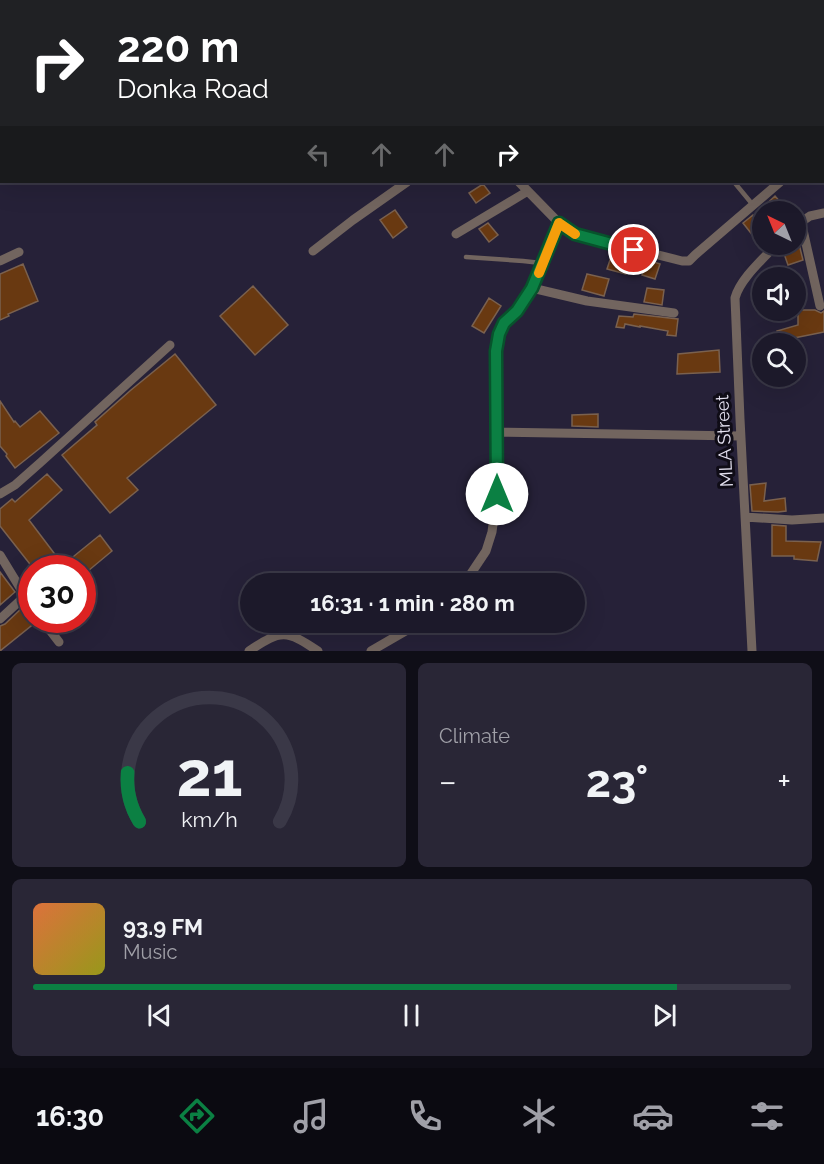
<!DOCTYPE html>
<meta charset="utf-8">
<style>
:root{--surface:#1c192a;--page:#292636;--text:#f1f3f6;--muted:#a0a0a8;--line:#3a3847;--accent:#0b8043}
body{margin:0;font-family:Raleway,sans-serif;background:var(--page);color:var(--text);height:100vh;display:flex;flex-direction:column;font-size:22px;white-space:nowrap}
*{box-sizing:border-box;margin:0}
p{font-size:20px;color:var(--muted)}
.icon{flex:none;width:33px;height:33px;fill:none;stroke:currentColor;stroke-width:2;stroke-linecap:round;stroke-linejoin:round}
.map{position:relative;height:651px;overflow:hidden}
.drawer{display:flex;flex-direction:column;gap:12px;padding:12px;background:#0f0e17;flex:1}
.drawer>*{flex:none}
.hud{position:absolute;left:0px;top:0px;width:825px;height:183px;box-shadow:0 6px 24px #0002,0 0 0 2px var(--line);background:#202124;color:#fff;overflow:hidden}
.needle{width:39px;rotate:317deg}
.tools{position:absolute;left:752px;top:201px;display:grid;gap:12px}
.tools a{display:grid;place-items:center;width:54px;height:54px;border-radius:50%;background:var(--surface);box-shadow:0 6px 24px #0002,0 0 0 2px var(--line);font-size:30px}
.speed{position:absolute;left:18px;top:555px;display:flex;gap:12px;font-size:30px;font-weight:700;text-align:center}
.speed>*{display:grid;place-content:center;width:78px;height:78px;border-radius:50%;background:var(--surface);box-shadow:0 6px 24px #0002,0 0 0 2px var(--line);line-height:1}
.speed .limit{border:9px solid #d22;background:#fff;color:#111}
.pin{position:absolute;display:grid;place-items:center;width:51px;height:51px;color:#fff;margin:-26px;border:3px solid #fff;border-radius:50%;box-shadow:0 2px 6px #0007}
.me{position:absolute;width:66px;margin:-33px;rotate:0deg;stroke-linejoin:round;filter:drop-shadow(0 0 4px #0008)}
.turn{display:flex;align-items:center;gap:21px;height:126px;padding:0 18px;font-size:27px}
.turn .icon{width:78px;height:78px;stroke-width:2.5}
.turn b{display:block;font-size:42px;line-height:51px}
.lanes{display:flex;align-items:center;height:57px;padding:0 18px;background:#0003;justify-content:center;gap:30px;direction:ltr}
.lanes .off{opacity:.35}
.big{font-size:45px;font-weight:700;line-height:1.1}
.drawer .tile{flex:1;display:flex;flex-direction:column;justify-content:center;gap:9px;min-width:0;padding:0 21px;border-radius:9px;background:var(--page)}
.drawer .dial{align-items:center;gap:0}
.dial svg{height:156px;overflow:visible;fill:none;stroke:var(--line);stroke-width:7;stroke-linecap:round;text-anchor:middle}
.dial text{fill:var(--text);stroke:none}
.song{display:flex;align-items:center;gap:18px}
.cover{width:72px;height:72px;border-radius:9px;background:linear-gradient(135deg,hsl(20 70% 55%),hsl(60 70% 35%))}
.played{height:6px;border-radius:3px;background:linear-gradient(90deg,var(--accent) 85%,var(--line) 85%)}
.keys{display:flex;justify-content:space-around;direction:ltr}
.heat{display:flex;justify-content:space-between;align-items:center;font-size:33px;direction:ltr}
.drawer .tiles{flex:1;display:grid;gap:12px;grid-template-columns:1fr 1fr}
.tile:last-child{grid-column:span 2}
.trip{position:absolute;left:240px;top:573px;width:345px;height:60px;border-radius:30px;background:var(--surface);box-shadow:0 6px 24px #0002,0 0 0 2px var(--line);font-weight:700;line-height:60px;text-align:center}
.tab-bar{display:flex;height:96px;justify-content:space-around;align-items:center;background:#0b0a11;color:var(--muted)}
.tab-bar .icon{width:42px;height:42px}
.tab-bar .active{color:var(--accent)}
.tab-bar b{font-size:27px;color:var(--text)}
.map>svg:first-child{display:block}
.building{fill:#693911;stroke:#7a614f;stroke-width:1.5}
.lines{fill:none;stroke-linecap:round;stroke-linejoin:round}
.lane{stroke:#72655f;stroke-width:4.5}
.street{stroke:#72655f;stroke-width:9}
.primary{stroke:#bfa598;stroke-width:15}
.route-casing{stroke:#07532c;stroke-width:15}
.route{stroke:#0b8043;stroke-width:10}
.slow{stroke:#f59e0b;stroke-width:10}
.labels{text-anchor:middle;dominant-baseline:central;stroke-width:6;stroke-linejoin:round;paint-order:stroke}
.street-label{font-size:18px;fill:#e5e2f1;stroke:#0f0c16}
</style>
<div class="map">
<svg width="824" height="651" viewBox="0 0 824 651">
<rect width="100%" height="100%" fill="#262138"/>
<path class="building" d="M483 184 490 193 476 203 469 193Z
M775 196 789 212H758Z
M395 210 407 227 393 238 380 220Z
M753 215 762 226V238L758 242 743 223Z
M488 223 498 235 489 242 479 229Z
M784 244H799L803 260 788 265 782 248Z
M613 251 631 255 626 274 607 269Z
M648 260 660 264 655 279 642 275Z
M23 264 38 301 8 314 9 316 0 320V274Z
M587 274 609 279 604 296 582 290Z
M253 286 288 325 255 355 220 316Z
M647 288 664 290 662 305 644 302Z
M489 298 501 306 484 333 472 326Z
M798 310H815L821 313 824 311V332L794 338 795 339 780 343 777 331 798 325Z
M634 314 678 319 676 336 667 335 668 331 640 326V327L625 324 624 328 616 327 619 316 633 317Z
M719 350 720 372 677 374 678 354Z
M175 354 216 405 127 478 138 490 110 513 62 455 97 425 95 422 131 390Z
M0 401 14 422 15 421 20 427 40 411 59 433 15 468 6 456 7 454 0 446Z
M598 414V427L572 426V415Z
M47 474 62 490 29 520 63 565 100 535 112 551 82 576V568H33L0 526V509L12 499 15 502Z
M766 483 764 501 785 498 786 511 778 512 752 511 750 485Z
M772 525 786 526V541L821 542 817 561 794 559V556H772Z
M0 572 15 592 0 605Z
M24 606 32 615V620H35L36 622 0 651V626L5 624Z"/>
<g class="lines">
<path class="lane" d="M0 57 2 59
M734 182 753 205
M466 257 523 261 541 263"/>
<path class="street" d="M339 0 340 2
M768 0 770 2
M360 2 362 0
M480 2 482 0
M561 2 562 0
M664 2 666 0
M803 2 805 0
M824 48V47
M824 57V58
M519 182 559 223 575 234 682 261H689L695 255 780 182
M801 221 820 306
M795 226 810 216 824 213
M456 234 528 191
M313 251 353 220 407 182
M0 261 19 252
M532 288 587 301 674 313
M497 432 740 436
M0 494 15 485 41 462 170 345
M745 517 792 520 824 518
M0 555 25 596 0 619
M464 584 486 551 492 532 497 494 496 351 499 334 504 323 517 311 532 288 559 223
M42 620 59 642
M249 651C282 629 286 630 318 651
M371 651 421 622
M752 651 740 419 735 298C740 279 763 259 777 244"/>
<path class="primary" d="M153 2 157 0
M178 2 182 0
M0 71 2 70
M0 85H2"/>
</g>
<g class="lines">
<g class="route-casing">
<path id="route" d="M497 494 496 351 499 334 504 323 517 311 532 288 559 223 575 234 634 250"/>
</g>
<use href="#route" class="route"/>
<path class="slow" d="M539 273 559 223 575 234"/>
</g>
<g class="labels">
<g class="street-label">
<text transform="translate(724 441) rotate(-93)">MLA Street</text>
</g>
</g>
</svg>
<div class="tools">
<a><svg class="needle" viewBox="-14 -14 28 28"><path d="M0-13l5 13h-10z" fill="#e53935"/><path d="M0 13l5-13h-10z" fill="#a0a0a8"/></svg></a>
<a><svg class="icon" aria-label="sound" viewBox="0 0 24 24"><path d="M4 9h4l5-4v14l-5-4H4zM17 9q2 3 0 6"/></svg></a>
<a><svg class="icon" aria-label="search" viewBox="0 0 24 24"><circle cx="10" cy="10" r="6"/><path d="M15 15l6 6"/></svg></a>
</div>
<div class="speed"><div class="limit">30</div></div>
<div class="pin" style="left:634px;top:250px;background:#d93025"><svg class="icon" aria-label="arrive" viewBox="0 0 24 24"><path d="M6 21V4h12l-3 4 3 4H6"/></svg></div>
<svg class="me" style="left:497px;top:494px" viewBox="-20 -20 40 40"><circle r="19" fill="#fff"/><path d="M0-13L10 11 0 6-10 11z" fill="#0b8043"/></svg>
<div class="trip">16:31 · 1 min · 280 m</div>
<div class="hud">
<div class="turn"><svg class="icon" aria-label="right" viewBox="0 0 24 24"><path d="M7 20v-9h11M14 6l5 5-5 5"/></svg><div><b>220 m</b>Donka Road</div></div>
<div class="lanes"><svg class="icon off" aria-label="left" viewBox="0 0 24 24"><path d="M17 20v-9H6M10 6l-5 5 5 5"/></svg><svg class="icon off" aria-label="ahead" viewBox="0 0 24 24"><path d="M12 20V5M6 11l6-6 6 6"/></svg><svg class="icon off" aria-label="ahead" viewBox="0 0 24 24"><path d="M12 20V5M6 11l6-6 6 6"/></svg><svg class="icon" aria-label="right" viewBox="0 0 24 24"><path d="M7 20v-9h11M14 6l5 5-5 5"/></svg></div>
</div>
</div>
<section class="drawer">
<div class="tiles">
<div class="tile dial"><svg viewBox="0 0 100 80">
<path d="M14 69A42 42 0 1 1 86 69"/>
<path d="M14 69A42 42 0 0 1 8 44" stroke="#0b8043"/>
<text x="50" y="56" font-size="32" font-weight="700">21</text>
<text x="50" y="72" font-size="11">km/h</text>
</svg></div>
<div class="tile"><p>Climate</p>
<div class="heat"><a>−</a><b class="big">23°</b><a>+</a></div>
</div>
<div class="tile">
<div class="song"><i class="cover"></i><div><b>93.9 FM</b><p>Music</p></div></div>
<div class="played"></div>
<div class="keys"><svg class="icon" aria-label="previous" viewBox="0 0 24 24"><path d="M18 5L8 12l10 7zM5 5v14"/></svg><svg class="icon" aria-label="pause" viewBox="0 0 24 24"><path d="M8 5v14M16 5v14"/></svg><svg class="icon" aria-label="next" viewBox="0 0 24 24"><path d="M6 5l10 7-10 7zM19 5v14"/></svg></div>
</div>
</div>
</section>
<nav class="tab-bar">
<b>16:30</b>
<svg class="icon active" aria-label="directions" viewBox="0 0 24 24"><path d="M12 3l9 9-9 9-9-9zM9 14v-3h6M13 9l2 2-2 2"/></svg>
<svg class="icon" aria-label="music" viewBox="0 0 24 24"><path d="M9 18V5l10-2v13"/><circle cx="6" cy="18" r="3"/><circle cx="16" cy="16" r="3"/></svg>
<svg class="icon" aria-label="phone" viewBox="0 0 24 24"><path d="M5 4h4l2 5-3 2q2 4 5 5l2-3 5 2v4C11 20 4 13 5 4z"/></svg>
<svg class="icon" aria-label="climate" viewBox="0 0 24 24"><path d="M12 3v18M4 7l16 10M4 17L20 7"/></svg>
<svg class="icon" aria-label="car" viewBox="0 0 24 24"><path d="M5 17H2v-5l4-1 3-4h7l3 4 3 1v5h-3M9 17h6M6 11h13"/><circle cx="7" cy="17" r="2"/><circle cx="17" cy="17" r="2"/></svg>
<svg class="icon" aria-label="filters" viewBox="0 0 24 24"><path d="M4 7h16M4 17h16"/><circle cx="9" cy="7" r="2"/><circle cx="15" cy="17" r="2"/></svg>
</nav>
